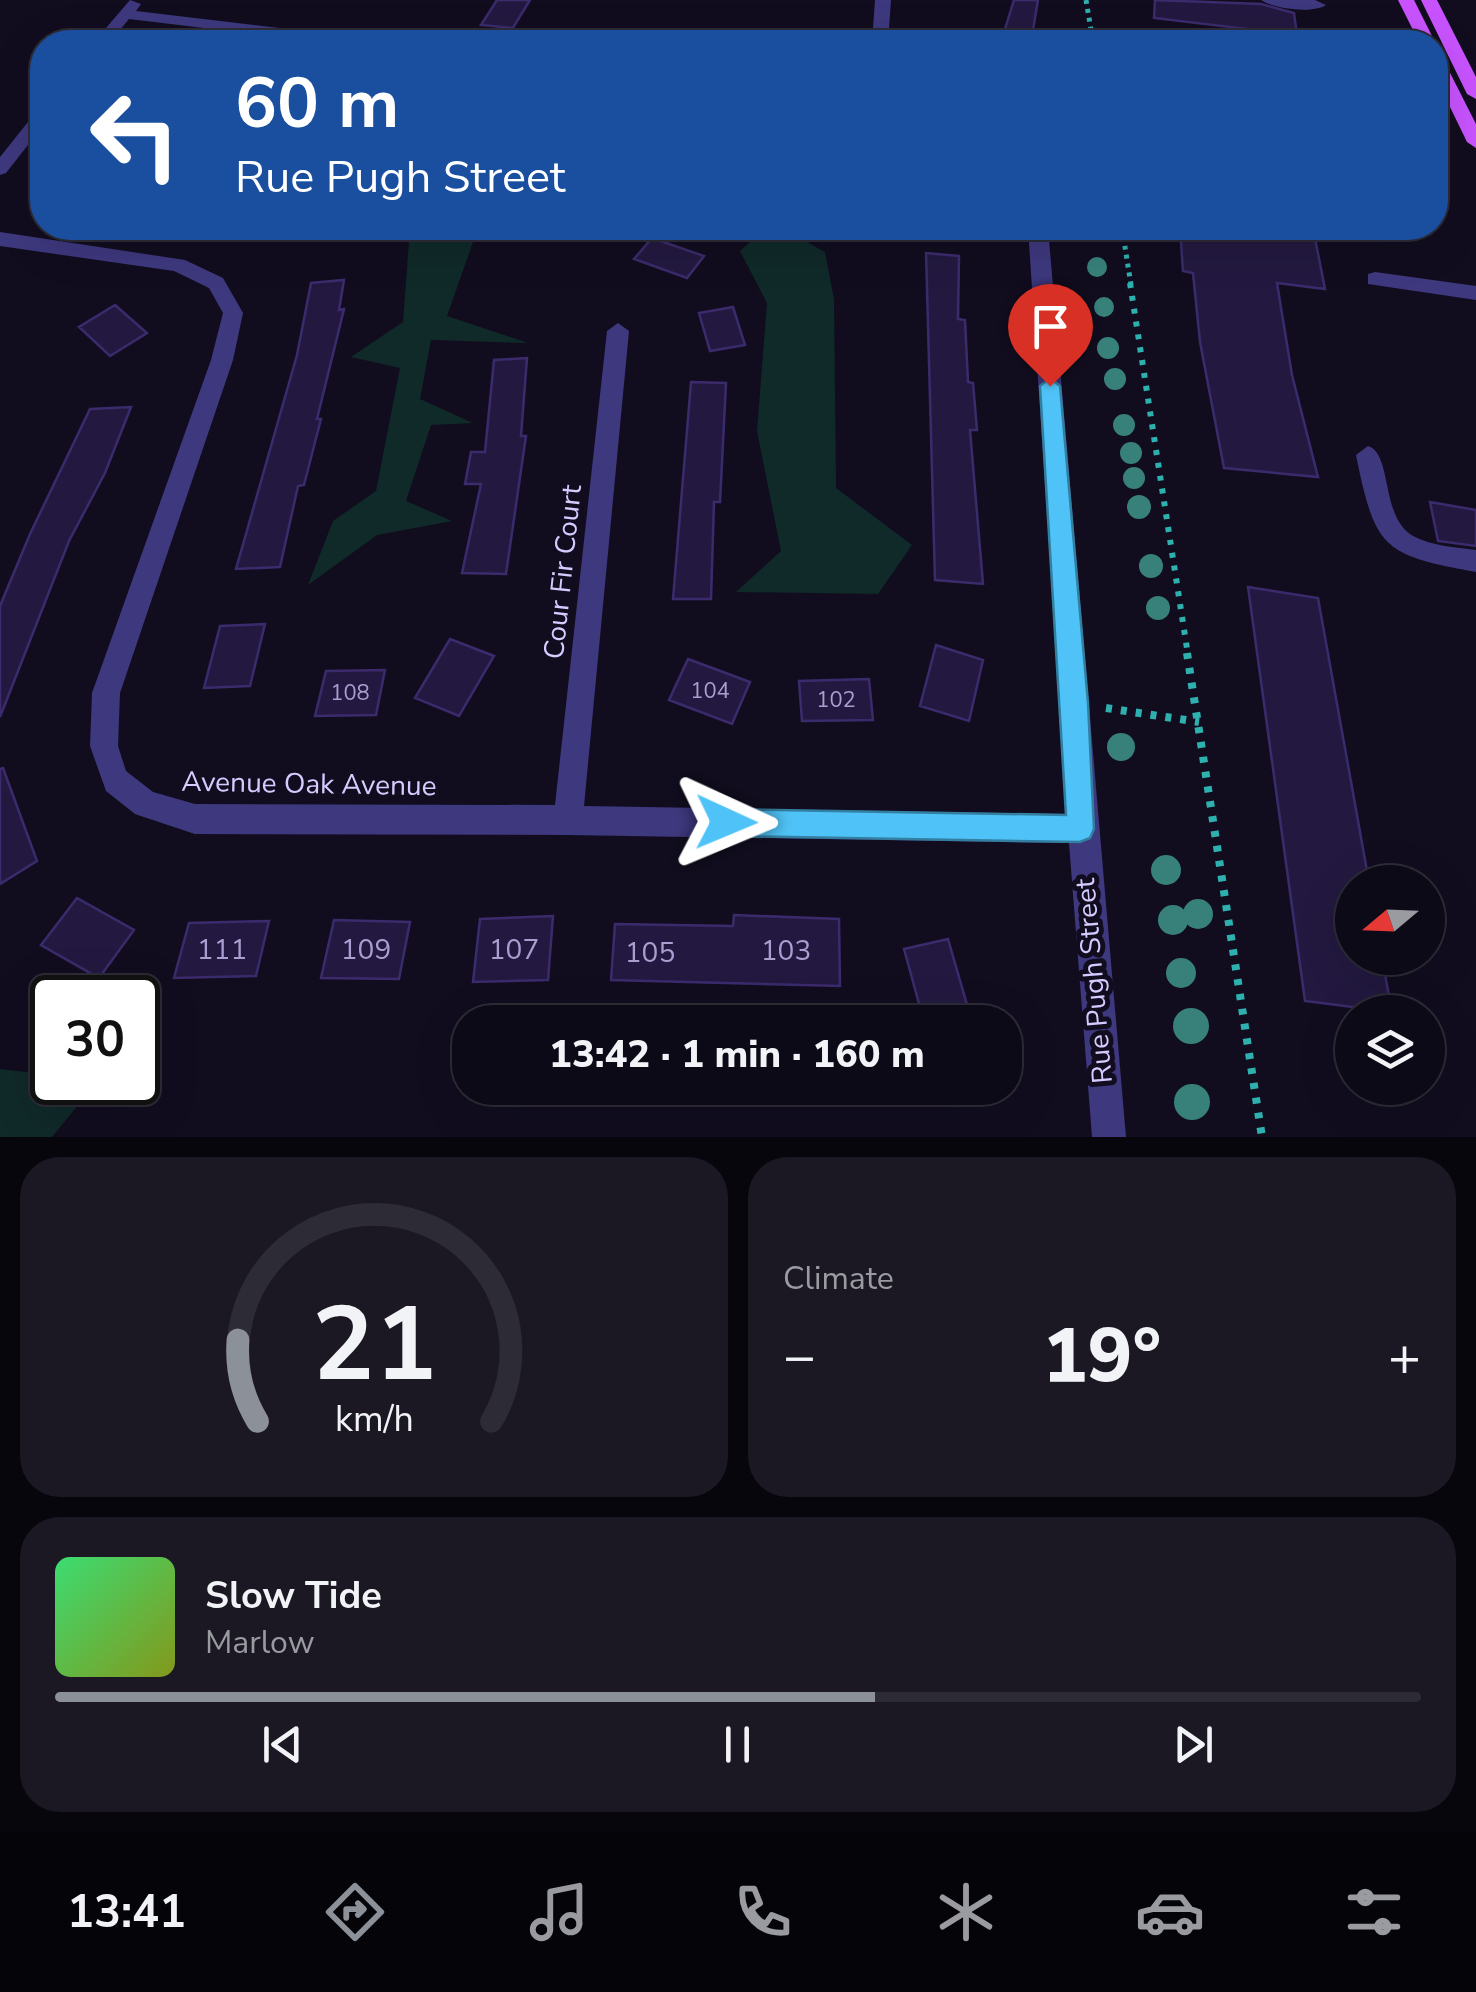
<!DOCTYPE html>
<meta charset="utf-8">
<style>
:root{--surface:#0d0a17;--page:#1b1824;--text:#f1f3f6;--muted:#9a9aa1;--line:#2d2b36;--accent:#8c9099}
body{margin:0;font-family:"Nunito Sans",sans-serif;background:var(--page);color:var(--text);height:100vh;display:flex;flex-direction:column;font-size:38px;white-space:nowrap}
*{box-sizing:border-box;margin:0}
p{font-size:32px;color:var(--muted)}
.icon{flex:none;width:55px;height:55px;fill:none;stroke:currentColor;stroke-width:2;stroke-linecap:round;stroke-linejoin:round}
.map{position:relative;height:1137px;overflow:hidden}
.drawer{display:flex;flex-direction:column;gap:20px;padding:20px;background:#07060d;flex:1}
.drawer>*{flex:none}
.top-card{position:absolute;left:30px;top:30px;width:1418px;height:210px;border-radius:40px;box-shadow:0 10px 40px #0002,0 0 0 2px var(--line);background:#1a4fa0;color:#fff;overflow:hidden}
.needle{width:65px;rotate:251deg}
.controls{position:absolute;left:1335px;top:865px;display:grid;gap:20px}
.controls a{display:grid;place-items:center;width:110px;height:110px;border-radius:50%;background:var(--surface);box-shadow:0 10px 40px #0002,0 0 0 2px var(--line);font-size:50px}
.speed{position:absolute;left:30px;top:975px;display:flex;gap:20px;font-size:50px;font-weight:700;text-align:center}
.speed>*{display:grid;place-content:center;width:130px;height:130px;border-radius:50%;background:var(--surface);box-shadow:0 10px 40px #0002,0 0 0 2px var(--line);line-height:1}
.speed .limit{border:5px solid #111;border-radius:15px;background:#fff;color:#111}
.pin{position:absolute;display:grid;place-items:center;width:85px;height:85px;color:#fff;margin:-102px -42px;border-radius:50% 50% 50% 0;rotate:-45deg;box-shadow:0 0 10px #0007}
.pin .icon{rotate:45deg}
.me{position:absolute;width:110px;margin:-55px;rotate:91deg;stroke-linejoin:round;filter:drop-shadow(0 0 8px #0008)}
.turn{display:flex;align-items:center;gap:35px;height:210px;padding:0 40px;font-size:45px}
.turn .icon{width:130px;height:130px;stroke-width:2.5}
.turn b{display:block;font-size:70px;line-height:85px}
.big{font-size:75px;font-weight:800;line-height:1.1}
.drawer .tile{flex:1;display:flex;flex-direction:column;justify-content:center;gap:15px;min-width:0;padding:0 35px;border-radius:40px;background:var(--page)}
.drawer .dial{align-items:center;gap:0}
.dial svg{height:260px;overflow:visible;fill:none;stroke:var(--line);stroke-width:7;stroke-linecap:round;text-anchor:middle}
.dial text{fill:var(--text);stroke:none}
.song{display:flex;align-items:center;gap:30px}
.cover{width:120px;height:120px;border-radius:15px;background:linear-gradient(135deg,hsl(140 70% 55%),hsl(70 70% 35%))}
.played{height:10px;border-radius:5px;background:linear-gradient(90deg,var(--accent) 60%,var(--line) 60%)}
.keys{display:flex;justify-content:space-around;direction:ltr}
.heat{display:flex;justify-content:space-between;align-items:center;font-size:55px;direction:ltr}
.drawer .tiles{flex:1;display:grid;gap:20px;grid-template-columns:1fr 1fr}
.tile:last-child{grid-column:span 2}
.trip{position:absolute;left:452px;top:1005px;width:570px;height:100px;border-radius:40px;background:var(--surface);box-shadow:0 10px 40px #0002,0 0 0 2px var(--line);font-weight:800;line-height:100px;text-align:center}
.tabs{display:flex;height:160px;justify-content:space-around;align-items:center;background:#050409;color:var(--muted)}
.tabs .icon{width:70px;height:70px}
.tabs .active{color:var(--accent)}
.tabs b{font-size:45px;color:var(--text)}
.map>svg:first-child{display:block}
.green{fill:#102929}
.building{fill:#231940;stroke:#3b2b6c;stroke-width:2.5}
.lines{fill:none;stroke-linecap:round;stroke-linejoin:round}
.path-far2{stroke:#2eb0af;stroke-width:5;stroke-dasharray:4 5;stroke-linecap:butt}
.path-far1{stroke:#2eb0af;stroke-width:6;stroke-dasharray:5 8;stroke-linecap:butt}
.path{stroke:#2eb0af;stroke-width:8;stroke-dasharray:6 9;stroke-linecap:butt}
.minor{fill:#3e387e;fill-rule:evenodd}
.major{fill:#c853fe;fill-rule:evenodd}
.tree{fill:#38807a}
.route{fill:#4fc3f7;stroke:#337fa1;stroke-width:2.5}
.labels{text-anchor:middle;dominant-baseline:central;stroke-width:10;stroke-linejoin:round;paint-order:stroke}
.number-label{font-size:22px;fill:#a89ecf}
.street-label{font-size:28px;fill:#d4cbff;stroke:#110d1f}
.near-number-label{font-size:28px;fill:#a89ecf}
</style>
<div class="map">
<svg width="1476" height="1137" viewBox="0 0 1476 1137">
<rect width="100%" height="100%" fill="#110d1f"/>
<path class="green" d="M410 228H478L447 316 528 343 431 340 420 399 473 423 431 425 406 501 452 521 377 535 308 585 333 521 376 491 400 368 351 357 403 322Z
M766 228H782L825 252 834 299 836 488 912 545 878 594 736 592 781 551 757 431 767 303 740 251Z
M0 1069 52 1075V1082L96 1083 52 1137H0Z"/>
<path class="building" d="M497 0H530L513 28 481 25Z
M1014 0H1038L1031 42H1001Z
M1155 0 1261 4 1294 13 1297 35 1154 18Z
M1180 228H1313L1325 289 1277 283 1292 375 1318 477 1224 468 1200 342 1193 273 1183 271Z
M652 238 704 256 687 278 634 259Z
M926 253 959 256 958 319 965 320 968 382 973 383 977 430H970L983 584 935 580Z
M344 280 339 310 344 309 317 419H321L304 485 298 486 280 567 236 569 297 355 311 283Z
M115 305 147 333 110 356 79 327Z
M733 307 745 345 710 351 699 313Z
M527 358 521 436H526L506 574 462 573 481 484H465L471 452H485L494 360Z
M691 382 726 383 720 502H714L711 599H673Z
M131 407 105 473 69 541 0 717V606L30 534 90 409Z
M1430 502 1476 510V546L1438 541Z
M1248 587 1318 598 1369 882H1352V958H1382L1392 1012 1305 1001Z
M265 624 250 686 204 688 220 626Z
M450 639 494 656 459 716 415 698Z
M936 645 983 660 969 721 920 706Z
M688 659 750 682 732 724 669 700Z
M385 670 376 715 315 716 326 671Z
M869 679 873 720 802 721 799 681Z
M3 768 37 861 0 884V769Z
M77 898 134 930 99 978 41 945Z
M734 915 839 919 840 986 611 980 615 924 733 926Z
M553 916 548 980 473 982 480 919Z
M334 920 410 922 399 979 321 978Z
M269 921 256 976 174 978 189 923Z
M948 939 972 1022H924L904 949Z"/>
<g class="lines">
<path class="path-far2" d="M1086 0 1093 42
M1122 228 1131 285"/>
<path class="path-far1" d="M1130 283 1188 655"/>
<path class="path" d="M1187 653 1262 1137
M1106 708 1199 722"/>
<path class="minor" d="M130 0 141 4 136 11 356 37 364 42H320L129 19 110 42H94Z
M875 0H891L888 42H872Z
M1261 0H1315L1326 5C1313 14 1274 9 1261 0Z
M42 111V127L6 173 0 175V157L36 112Z
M1028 228H1048L1126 1137H1092L1069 843 568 835 195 834 135 814 106 791 90 746 92 693 211 360 223 313 209 288 174 271 0 246V232L185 260 223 278 243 313 233 360 120 693 118 746 126 771 153 792 195 804 555 805 607 331 618 323 629 331 584 806 1067 814Z
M1375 272 1476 286V300L1368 284V274Z
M1368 446C1393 454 1380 517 1413 536 1431 546 1456 547 1476 550V572C1382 555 1375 548 1356 455Z"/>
<path class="major" d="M1398 0H1414L1435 42H1419Z
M1421 0H1437L1476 77V99L1467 94Z
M1435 54 1443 59 1476 124V148L1467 142 1435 76Z"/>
</g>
<g class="tree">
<circle cx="1097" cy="267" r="10"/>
<circle cx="1104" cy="307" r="10"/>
<circle cx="1108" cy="348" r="11"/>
<circle cx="1115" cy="379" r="11"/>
<circle cx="1124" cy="425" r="11"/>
<circle cx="1131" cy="453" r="11"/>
<circle cx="1134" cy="478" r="11"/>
<circle cx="1139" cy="507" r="12"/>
<circle cx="1151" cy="566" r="12"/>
<circle cx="1158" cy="608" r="12"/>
<circle cx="1121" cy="747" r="14"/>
<circle cx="1166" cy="870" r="15"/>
<circle cx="1198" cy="914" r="15"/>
<circle cx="1173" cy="920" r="15"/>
<circle cx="1181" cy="973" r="15"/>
<circle cx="1191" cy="1026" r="18"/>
<circle cx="1192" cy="1102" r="18"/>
</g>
<path class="route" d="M1050 378 1060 386 1088 703 1094 829 1090 838 1080 842 726 836 716 832 712 822 716 813 726 809 1066 815 1040 386Z"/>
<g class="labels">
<g class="number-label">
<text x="710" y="691">104</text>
<text x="350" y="693">108</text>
<text x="836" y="700">102</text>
</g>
<g class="street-label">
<text transform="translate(563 572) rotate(-84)">Cour Fir Court</text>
<text transform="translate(309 784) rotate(1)">Avenue Oak Avenue</text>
<text transform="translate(1094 981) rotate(-95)">Rue Pugh Street</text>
</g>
<g class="near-number-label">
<text x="222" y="950">111</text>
<text x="366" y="950">109</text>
<text x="514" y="950">107</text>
<text x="786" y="951">103</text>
<text x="650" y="953">105</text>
</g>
</g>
</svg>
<div class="controls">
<a><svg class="needle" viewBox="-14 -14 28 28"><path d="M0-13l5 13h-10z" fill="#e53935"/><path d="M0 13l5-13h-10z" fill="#9a9aa1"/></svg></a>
<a><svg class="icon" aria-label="layers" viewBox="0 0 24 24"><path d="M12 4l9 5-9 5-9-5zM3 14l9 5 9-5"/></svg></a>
</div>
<div class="speed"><div class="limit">30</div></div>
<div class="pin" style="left:1050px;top:386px;background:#d93025"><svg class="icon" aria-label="arrive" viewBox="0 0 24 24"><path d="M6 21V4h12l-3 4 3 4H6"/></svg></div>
<svg class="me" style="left:726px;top:822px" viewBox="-20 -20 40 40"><path d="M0-17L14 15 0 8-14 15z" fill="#4fc3f7" stroke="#fff" stroke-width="4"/></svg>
<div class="trip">13:42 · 1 min · 160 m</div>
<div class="top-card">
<div class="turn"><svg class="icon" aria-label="left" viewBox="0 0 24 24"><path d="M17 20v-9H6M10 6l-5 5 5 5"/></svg><div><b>60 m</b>Rue Pugh Street</div></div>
</div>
</div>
<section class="drawer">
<div class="tiles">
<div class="tile dial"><svg viewBox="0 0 100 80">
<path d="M14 69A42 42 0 1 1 86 69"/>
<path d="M14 69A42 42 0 0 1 8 44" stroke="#8c9099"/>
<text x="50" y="56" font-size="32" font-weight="700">21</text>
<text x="50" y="72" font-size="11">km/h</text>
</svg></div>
<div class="tile"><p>Climate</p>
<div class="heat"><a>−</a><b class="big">19°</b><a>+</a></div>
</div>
<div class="tile">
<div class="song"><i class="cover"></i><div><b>Slow Tide</b><p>Marlow</p></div></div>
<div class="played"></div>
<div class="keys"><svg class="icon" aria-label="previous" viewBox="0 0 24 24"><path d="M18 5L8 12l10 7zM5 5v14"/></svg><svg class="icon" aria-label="pause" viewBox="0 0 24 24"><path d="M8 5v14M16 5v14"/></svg><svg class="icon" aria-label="next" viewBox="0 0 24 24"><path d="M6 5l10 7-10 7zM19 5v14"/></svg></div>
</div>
</div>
</section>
<nav class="tabs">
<b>13:41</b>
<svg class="icon active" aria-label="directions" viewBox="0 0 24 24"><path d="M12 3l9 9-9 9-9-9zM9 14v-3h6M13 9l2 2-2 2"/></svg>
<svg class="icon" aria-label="music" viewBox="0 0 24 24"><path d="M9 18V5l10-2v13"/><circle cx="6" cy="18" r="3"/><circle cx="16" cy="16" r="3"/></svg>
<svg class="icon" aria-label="phone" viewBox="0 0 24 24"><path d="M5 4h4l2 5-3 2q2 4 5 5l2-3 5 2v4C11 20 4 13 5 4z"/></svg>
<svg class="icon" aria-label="climate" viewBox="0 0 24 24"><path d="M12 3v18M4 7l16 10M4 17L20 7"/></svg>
<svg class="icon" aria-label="car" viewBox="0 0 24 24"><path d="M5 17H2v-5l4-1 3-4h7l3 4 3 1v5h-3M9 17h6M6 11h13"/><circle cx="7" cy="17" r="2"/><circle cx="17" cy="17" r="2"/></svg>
<svg class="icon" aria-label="filters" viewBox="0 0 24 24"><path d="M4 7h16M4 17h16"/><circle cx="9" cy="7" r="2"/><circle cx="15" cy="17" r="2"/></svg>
</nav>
